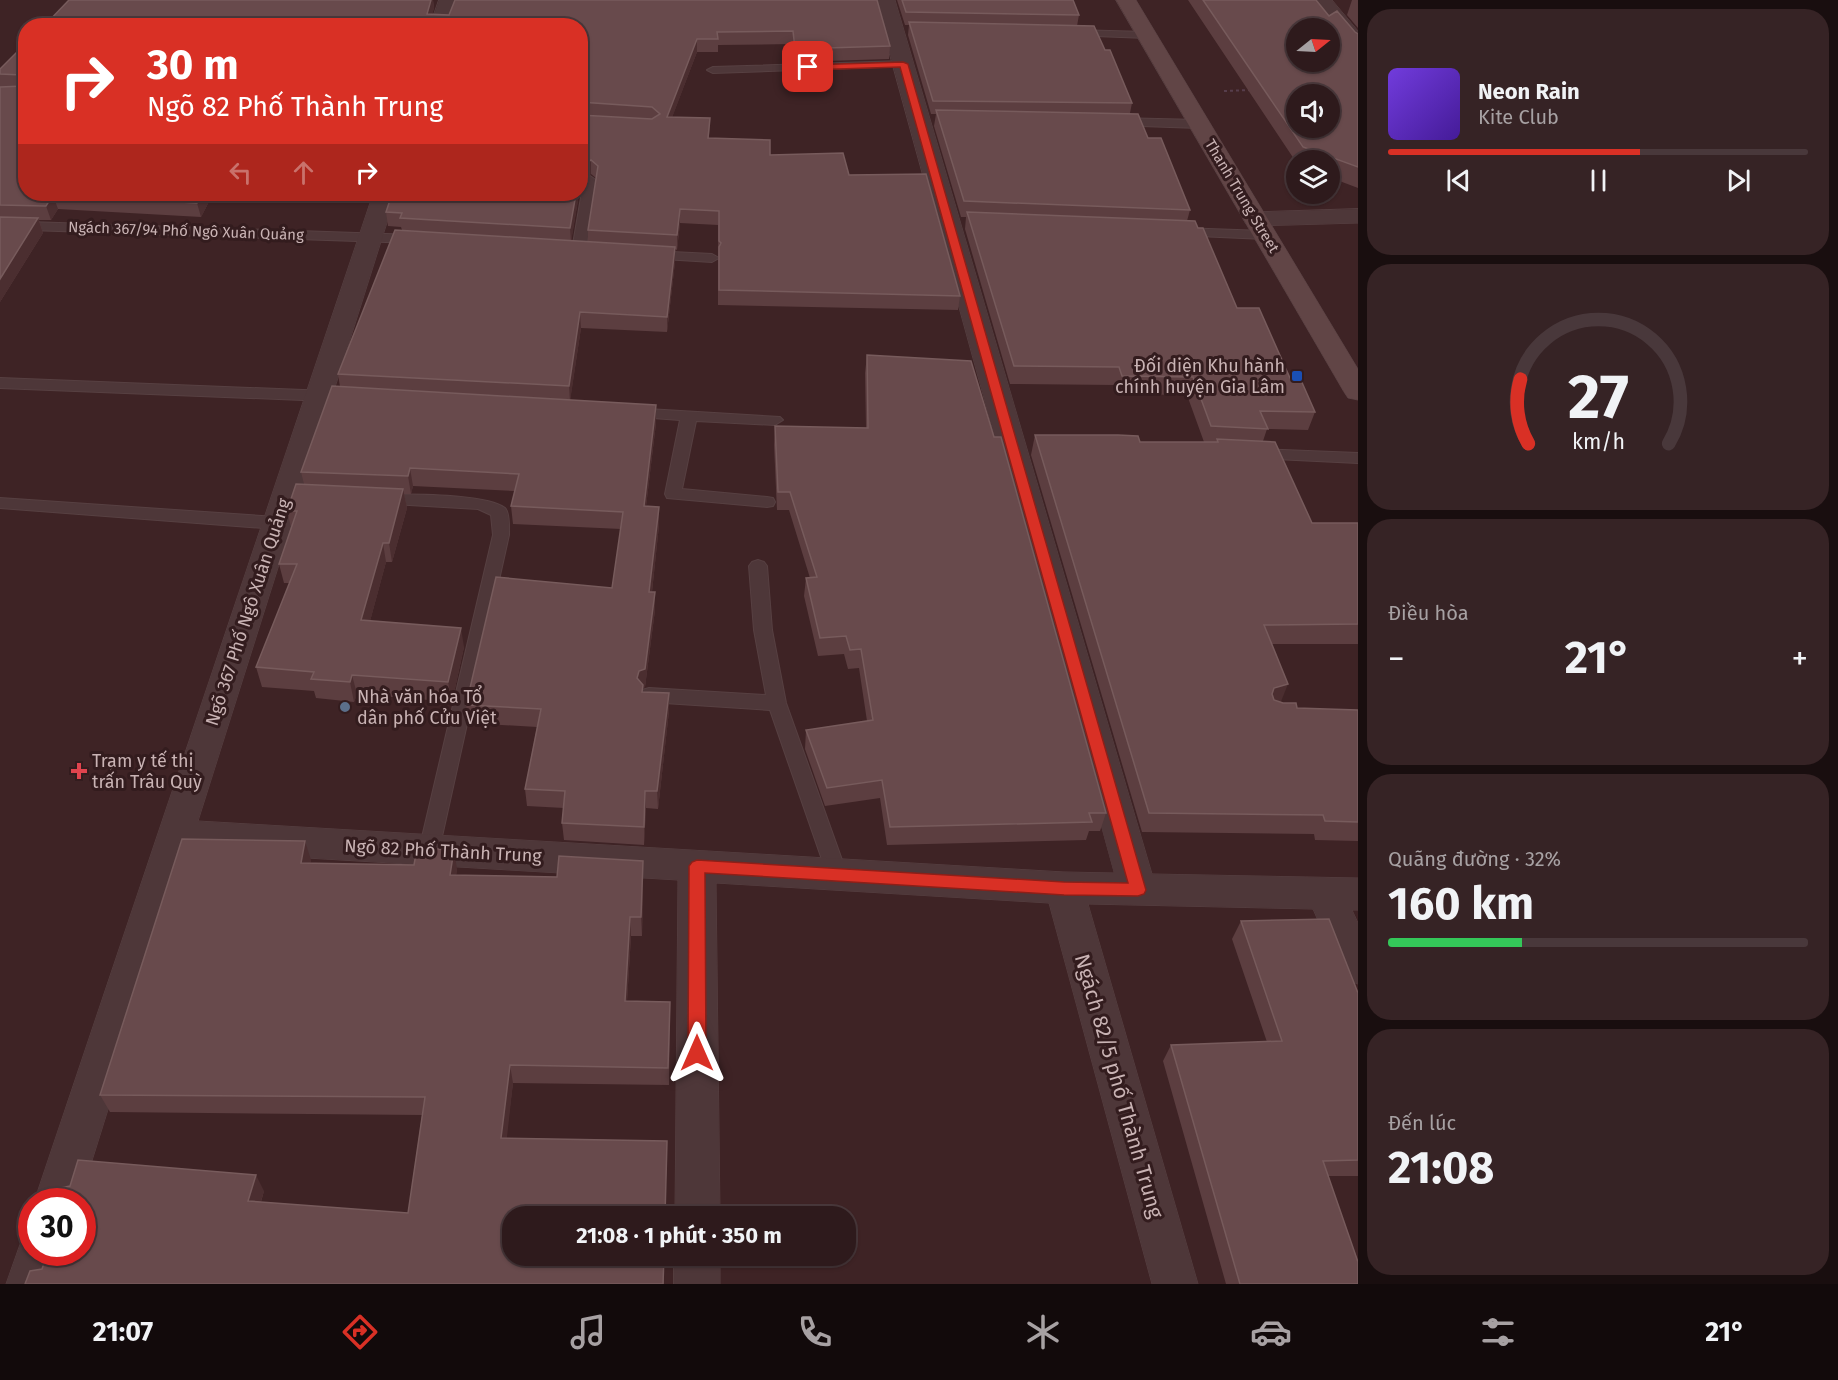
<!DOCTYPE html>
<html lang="vi">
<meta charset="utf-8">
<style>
:root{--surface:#2e1a1c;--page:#362325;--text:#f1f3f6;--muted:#a7a1a3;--line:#49383b;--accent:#d93025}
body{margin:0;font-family:"Fira Sans",sans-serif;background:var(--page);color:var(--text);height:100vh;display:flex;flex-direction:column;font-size:22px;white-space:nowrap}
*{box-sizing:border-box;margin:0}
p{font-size:20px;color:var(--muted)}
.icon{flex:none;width:33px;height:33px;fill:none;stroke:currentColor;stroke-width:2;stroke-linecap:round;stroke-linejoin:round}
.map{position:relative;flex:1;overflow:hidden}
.details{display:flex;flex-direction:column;gap:9px;padding:9px;background:#190e0f;width:480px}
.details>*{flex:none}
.guide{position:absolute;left:18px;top:18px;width:570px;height:183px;border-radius:24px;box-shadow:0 2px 4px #0004,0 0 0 2px var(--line);background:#d93025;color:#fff;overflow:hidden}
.needle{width:39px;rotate:72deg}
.buttons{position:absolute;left:1286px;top:18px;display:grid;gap:12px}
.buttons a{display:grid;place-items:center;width:54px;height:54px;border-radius:50%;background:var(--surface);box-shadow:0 2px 4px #0004,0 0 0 2px var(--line);font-size:30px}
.speed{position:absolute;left:18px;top:1188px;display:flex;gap:12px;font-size:30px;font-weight:700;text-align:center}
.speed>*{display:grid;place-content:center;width:78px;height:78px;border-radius:50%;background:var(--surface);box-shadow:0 2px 4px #0004,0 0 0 2px var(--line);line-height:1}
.speed .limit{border:9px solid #d22;background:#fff;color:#111}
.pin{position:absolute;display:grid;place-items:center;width:51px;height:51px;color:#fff;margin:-26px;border-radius:12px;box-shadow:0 3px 9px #0006}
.me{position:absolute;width:66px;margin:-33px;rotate:0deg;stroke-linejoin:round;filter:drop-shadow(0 0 4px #0008)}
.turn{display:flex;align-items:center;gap:21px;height:126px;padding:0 30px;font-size:27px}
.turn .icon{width:78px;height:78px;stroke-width:2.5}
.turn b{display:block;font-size:42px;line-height:51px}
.lanes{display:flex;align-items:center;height:57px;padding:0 30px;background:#0003;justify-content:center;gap:30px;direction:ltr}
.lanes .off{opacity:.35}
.big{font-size:45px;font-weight:700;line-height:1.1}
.details .tile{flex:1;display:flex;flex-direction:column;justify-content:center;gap:9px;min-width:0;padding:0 21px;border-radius:24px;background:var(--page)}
.details .dial{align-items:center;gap:0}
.dial svg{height:156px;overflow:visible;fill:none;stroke:var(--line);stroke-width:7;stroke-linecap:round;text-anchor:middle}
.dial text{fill:var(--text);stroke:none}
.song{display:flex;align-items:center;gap:18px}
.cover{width:72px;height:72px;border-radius:9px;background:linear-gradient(135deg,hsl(260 70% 55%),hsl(260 70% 35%))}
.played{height:6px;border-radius:3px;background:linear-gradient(90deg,var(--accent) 60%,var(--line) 60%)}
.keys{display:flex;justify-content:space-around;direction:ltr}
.heat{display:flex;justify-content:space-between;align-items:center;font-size:33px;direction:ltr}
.charge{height:9px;border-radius:4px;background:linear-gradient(90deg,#34c759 32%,var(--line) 0)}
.trip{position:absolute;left:502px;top:1206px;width:354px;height:60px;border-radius:24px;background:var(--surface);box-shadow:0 2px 4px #0004,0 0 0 2px var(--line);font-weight:700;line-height:60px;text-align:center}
.dock{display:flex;height:96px;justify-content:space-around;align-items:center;background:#120a0b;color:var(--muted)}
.dock .icon{width:42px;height:42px}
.dock .selected{color:var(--accent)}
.dock b{font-size:27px;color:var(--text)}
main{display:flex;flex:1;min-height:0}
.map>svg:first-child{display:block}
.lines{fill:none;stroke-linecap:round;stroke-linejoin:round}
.service-casing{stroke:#574042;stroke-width:2}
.minor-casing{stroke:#574042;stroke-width:1}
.tertiary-casing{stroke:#574042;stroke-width:1}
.secondary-casing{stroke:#574042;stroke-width:1}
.path{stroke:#573e4c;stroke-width:2;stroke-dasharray:3 3;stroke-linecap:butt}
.service{fill:#4e3739;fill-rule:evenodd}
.minor{fill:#4e3739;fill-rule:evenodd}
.tertiary{fill:#4e3739;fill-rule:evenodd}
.secondary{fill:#614546;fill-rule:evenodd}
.wall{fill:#5c3e40}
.shaded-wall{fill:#4b2e30}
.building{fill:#684a4c;stroke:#775b5c;stroke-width:1.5;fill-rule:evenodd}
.route{fill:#d93025;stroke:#8d1f18;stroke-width:1.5}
.transit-dot{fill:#1a4fb4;stroke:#331c1e;stroke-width:2}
.service-dot{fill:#5c6f8a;stroke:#331c1e;stroke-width:2}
.health-dot{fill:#e0444e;stroke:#331c1e;stroke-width:2}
.labels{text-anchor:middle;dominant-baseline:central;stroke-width:6;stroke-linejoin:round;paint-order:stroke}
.far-street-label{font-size:15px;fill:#c9b3b4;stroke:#331c1e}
.poi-label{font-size:18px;fill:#c9b3b4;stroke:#331c1e;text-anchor:start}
.street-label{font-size:18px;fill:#c9b3b4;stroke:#331c1e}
.near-street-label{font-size:21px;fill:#c9b3b4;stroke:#331c1e}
</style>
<main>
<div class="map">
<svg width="1358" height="1284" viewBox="0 0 1358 1284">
<rect width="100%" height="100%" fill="#3e2325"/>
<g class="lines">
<g class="service-casing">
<path id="service" d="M1073 30 1147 32 1153 35 1147 38 1069 35 1067 33Z
M903 61 909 64 907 66 713 73 707 70 713 67Z
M1117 118 1199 120 1205 124 1199 128 1113 125V119Z
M590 176 596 180 586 250 579 254 572 250 584 180Z
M0 221 415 235 422 239 415 243 0 229Z
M1180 228 1265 231 1272 235 1265 239 1175 235 1173 232Z
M652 251 712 254 719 258 712 262 647 258 645 255Z
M0 378 328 391 336 396 328 401 0 388Z
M631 408 780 417 783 420 775 425 696 421 682 489 767 497 773 498 775 502 773 506 767 507 667 498 665 494 680 420 626 416 623 413Z
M1258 449 1358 453V463L1252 458 1250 454Z
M381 494C407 495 486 493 505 508 510 513 509 528 509 535L439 850 436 856 429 858 422 856 419 850 493 535 491 515 478 509 375 503 373 499 375 495Z
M0 498 277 517 283 519 285 523 283 527 277 529 0 508Z
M758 560 764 562 767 566 772 630 786 703 847 874 844 880 837 883 830 880 827 874 770 710 649 702 642 700 640 695 642 690 649 688 766 695 754 630 749 566 752 562Z"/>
</g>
<g class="minor-casing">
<path id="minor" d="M439 0H459L450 26H430Z
M875 0H895L1152 874 1358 878V910H1352L1358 923V984L1344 979 1313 909 1088 904 1198 1284H1152L1049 903 716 883 720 1216H675L678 880 189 851 79 1202H34L373 194H396L198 821 1064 872 1114 873Z
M1312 0H1332L1358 31V50L1351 48Z
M32 1232V1252H62L52 1284H6L23 1236Z
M674 1256H720V1284H674Z"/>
</g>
<g class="tertiary-casing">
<path id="tertiary" d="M1358 209V223L1255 226 1246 224 1243 219 1246 214 1255 212Z"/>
</g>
<g class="secondary-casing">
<path id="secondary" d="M1116 0H1136L1358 369V400L1348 398 1344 392Z"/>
</g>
<path class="path" d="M1224 91 1252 90"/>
<use href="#service" class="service"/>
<use href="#minor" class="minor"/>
<use href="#tertiary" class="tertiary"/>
<use href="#secondary" class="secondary"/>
</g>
<path class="wall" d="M69 0H433L434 8 432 14 449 15 877 0 890 46 889 59 794 62 792 44 718 45V52H697L672 117 710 118 709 138 770 155 849 175 960 296 958 310 718 305V225L680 223 677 250 675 249V262L667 332 581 328 570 400 656 423 646 506 659 525 652 592H655V610L645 687 643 688V692L669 711 658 809 646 808 644 845 564 840 562 823 564 808 527 806 525 789 537 727 469 723 466 705 612 588 621 529 513 524 511 506 515 491 413 486 411 494H404L407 508 392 562H386L370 621 464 647 452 702 357 694 354 702 316 698 314 691 262 687 256 667 290 583H284L279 564 291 527 287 511 304 484 301 472 340 387 338 374 402 230 401 227 388 226 386 212 392 194H579L571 241 588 242V230L596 178 591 174 582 180 580 187V26Z
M897 0H1073L1079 15 1077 26 1105 50 1132 103 1130 113 1148 138 1190 210 1187 221 1198 228 1237 308 1315 412 1308 430 1267 429 1263 441 1312 523H1358V644H1272L1281 702 1297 708 1358 710V841L1315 840 1314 834 1142 832 1031 455 1035 435 1140 442H1204L1187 395 1118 394 1115 385 1010 384 965 229 966 217H961L934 126 936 114H931L908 35 909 25H905Z
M1188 0H1316L1329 16 1358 34V188L1329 177V160H1296V162Z
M1352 0H1358V28L1347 15Z
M26 43 213 194 201 217 58 209 51 220H39L43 233 0 302V69Z
M867 355 1106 813 1100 831H1089L1086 840 887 845 880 798 825 806 805 749 806 730 867 721 859 668 848 669 844 654 818 656 804 596 806 578H810L789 510H777L774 445 775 426 866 428 865 373Z
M311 860 310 863 457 869 456 875 643 880 642 936H631L627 1001 670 1002 669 1085 513 1083 506 1138 667 1141 665 1216H513V1256H664V1284H25L42 1269 264 1191 261 1202 408 1213 422 1115 110 1112 100 1095Z
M1241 921 1358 993V1176H1328L1358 1284H1226L1163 1061 1171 1045 1267 1042 1232 939Z"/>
<path class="shaded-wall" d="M431 0H433L434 8 429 26 427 14Z
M697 39V52L667 131V117Z
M591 160V174L582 180 580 187 581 166Z
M202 194H213L201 217 197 203Z
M576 194H579L571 243 570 228Z
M53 195 58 209 51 220 46 206Z
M680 209V223L677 250V235Z
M38 218 43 233 0 302V279Z
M675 247V262L667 332V317Z
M580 312 581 328 570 402 569 386Z
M656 405V423L644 524V506Z
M410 468 413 486 411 494 408 476Z
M403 489 407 508 392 562 389 543Z
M659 507V525L650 610 649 592Z
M383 543 386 562 365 640 361 620Z
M655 592V610L645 687 643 688 642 709 637 678Z
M461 628 464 647 452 702 448 682Z
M352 675 357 694 354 702 350 682Z
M1288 684 1280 704 1266 707 1274 688Z
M669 693V711L658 809 657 791Z
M645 791 646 808 644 845V827Z
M305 841 311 860 307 882 301 863Z
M454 850 457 869 454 894 450 875Z
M643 861V880L642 936 641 917Z
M630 917 631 936 626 1019 625 1001Z
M510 1065 513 1083 505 1155 501 1138Z
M256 1175 264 1191 256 1217 248 1201Z"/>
<path class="building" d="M69 0H431L427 14 449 15 455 0H877L890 46 795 49 793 31 717 32 718 39H697L667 117 710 118 708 138 770 140V155L843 153 849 175 926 174 960 296 719 290V247L721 243 719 241V211L680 209 677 235 588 230 598 166 591 160 581 166 580 169V115L652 119 660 114 652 107 580 102V26H44Z
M902 0H1073L1079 15 906 12Z
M1203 0H1316L1329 16 1337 11 1355 32 1358 34V167L1303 147ZM1296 28H1329V62H1296ZM1296 94H1329V128H1296Z
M909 22 1094 26 1105 50H1110L1132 103 933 101Z
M26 43V194H202L197 203 53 195 46 206 0 205V87L23 86 24 78 22 75 0 74V69Z
M936 110 1138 114 1148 138H1161L1190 210 964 201Z
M392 194H576L570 228 400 218 402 213 386 212Z
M967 212 1195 221 1198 228H1203L1237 308H1259L1290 378H1300L1315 412 1260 411 1268 429 1211 426 1193 377 1122 376 1119 367 1014 366Z
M0 217 38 218 0 279Z
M395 230 675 247 667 317 580 312 569 386 338 374Z
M867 355 971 361 994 437H1001L1106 813H1089L1092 822 890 827 882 780 827 788 806 730 873 720 861 649 850 650 846 636 820 638 806 578 817 577 790 492H778L775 426 868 428Z
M332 386 656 405 644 506 659 507 649 592H655L645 669 639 671 637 678 643 685 642 692 669 693 657 791H645L644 827 562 823 565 791 525 789 541 709 466 705 496 577 612 588 623 512 511 506 519 474 410 468 408 476 301 472Z
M1035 435H1118L1138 436 1140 442H1218L1217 439 1275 442 1312 523H1358V624L1264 625 1288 684 1274 688 1272 694 1274 700 1283 703H1296L1297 708 1358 710V822L1325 821 1323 815 1149 813Z
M296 484 403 489 389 543H383L361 620 461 628 448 682 352 675 350 682 311 679 314 672 256 667 297 564H279L297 511H287Z
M182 839 305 841 301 863 414 865 417 848 454 850 450 875 557 877 559 856 643 861 641 917H630L625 1001 670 1002 668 1068 510 1065 501 1138 667 1141 665 1216H513V1256H664L663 1284H25L30 1271 42 1269 48 1252H82V1202H56L61 1188 70 1186 78 1160 256 1175 248 1201 408 1213 425 1097 100 1095Z
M1329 919 1358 993V1160L1323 1161 1358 1262V1284H1240L1171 1045 1282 1041 1241 921Z"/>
<path class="route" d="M903 62 908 64 1146 890 1144 894 1138 896 1064 895 705 873 706 1053 703 1059 697 1061 691 1059 688 1053 689 866 692 862 697 860 1064 882 1128 883 900 67 808 70 804 67 808 65Z"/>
<rect class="transit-dot" x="1291" y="370" width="12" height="12" rx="3"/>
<circle class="service-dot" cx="345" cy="707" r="6"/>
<path class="health-dot" d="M76 762h6v6h6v6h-6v6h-6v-6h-6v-6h6z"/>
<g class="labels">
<g class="far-street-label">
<text transform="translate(1242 196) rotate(59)">Thanh Trung Street</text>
<text transform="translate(186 231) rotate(2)">Ngách 367/94 Phố Ngô Xuân Quảng</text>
</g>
<g class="poi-label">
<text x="1285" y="366" text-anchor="end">Đối diện Khu hành<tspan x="1285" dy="21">chính huyện Gia Lâm</tspan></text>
<text x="357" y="697">Nhà văn hóa Tổ<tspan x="357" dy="21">dân phố Cửu Việt</tspan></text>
<text x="92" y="761">Trạm y tế thị<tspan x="92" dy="21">trấn Trâu Quỳ</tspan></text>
</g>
<g class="street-label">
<text transform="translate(248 612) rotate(-72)">Ngõ 367 Phố Ngô Xuân Quảng</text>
<text transform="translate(443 851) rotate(3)">Ngõ 82 Phố Thành Trung</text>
</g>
<g class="near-street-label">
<text transform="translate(1119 1086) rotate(74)">Ngách 82/5 phố Thành Trung</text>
</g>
</g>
</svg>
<div class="buttons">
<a><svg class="needle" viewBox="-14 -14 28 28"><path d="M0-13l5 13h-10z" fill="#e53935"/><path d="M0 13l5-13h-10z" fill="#a7a1a3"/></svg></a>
<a><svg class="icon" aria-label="sound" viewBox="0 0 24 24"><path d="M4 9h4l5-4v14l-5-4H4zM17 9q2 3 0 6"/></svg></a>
<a><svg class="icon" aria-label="layers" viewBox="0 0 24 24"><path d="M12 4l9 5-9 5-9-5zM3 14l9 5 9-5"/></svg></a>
</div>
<div class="speed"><div class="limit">30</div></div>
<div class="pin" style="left:808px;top:67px;background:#d93025"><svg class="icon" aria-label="arrive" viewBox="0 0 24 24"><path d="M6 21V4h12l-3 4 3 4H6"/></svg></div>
<svg class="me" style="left:697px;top:1053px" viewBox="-20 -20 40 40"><path d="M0-17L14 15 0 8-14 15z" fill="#d93025" stroke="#fff" stroke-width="4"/></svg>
<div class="trip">21:08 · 1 phút · 350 m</div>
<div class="guide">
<div class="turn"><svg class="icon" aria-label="right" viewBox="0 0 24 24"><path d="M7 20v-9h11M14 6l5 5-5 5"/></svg><div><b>30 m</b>Ngõ 82 Phố Thành Trung</div></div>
<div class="lanes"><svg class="icon off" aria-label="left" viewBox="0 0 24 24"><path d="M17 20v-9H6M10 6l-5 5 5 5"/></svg><svg class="icon off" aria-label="ahead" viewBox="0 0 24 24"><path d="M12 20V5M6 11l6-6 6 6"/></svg><svg class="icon" aria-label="right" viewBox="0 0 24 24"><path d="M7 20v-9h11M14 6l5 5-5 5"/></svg></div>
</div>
</div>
<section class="details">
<div class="tile">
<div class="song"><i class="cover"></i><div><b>Neon Rain</b><p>Kite Club</p></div></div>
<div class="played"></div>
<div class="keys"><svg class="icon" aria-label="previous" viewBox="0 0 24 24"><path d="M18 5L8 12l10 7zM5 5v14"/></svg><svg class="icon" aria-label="pause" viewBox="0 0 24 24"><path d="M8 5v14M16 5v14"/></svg><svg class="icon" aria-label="next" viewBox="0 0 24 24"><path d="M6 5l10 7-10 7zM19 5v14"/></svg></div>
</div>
<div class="tile dial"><svg viewBox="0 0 100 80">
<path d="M14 69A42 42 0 1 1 86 69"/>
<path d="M14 69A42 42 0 0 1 10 36" stroke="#d93025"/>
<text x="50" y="56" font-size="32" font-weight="700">27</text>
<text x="50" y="72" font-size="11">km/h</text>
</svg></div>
<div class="tile"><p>Điều hòa</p>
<div class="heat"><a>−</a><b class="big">21°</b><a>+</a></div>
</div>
<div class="tile"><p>Quãng đường · 32%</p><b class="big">160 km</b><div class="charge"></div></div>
<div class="tile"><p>Đến lúc</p><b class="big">21:08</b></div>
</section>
</main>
<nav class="dock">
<b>21:07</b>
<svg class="icon selected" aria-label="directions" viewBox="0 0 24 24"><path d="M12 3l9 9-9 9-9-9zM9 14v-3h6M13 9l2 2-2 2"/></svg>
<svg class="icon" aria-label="music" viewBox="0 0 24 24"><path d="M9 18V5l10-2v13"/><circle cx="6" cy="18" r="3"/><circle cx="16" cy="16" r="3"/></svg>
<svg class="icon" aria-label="phone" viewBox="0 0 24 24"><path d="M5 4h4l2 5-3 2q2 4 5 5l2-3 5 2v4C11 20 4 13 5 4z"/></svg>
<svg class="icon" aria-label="climate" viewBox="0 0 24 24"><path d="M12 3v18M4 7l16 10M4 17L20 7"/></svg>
<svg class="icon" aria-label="car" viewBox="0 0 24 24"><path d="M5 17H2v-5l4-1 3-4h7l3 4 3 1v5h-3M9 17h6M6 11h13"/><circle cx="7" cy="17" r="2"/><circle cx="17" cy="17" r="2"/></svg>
<svg class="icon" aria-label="filters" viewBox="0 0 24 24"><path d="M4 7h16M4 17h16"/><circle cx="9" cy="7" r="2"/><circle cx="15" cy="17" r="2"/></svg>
<b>21°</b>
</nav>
